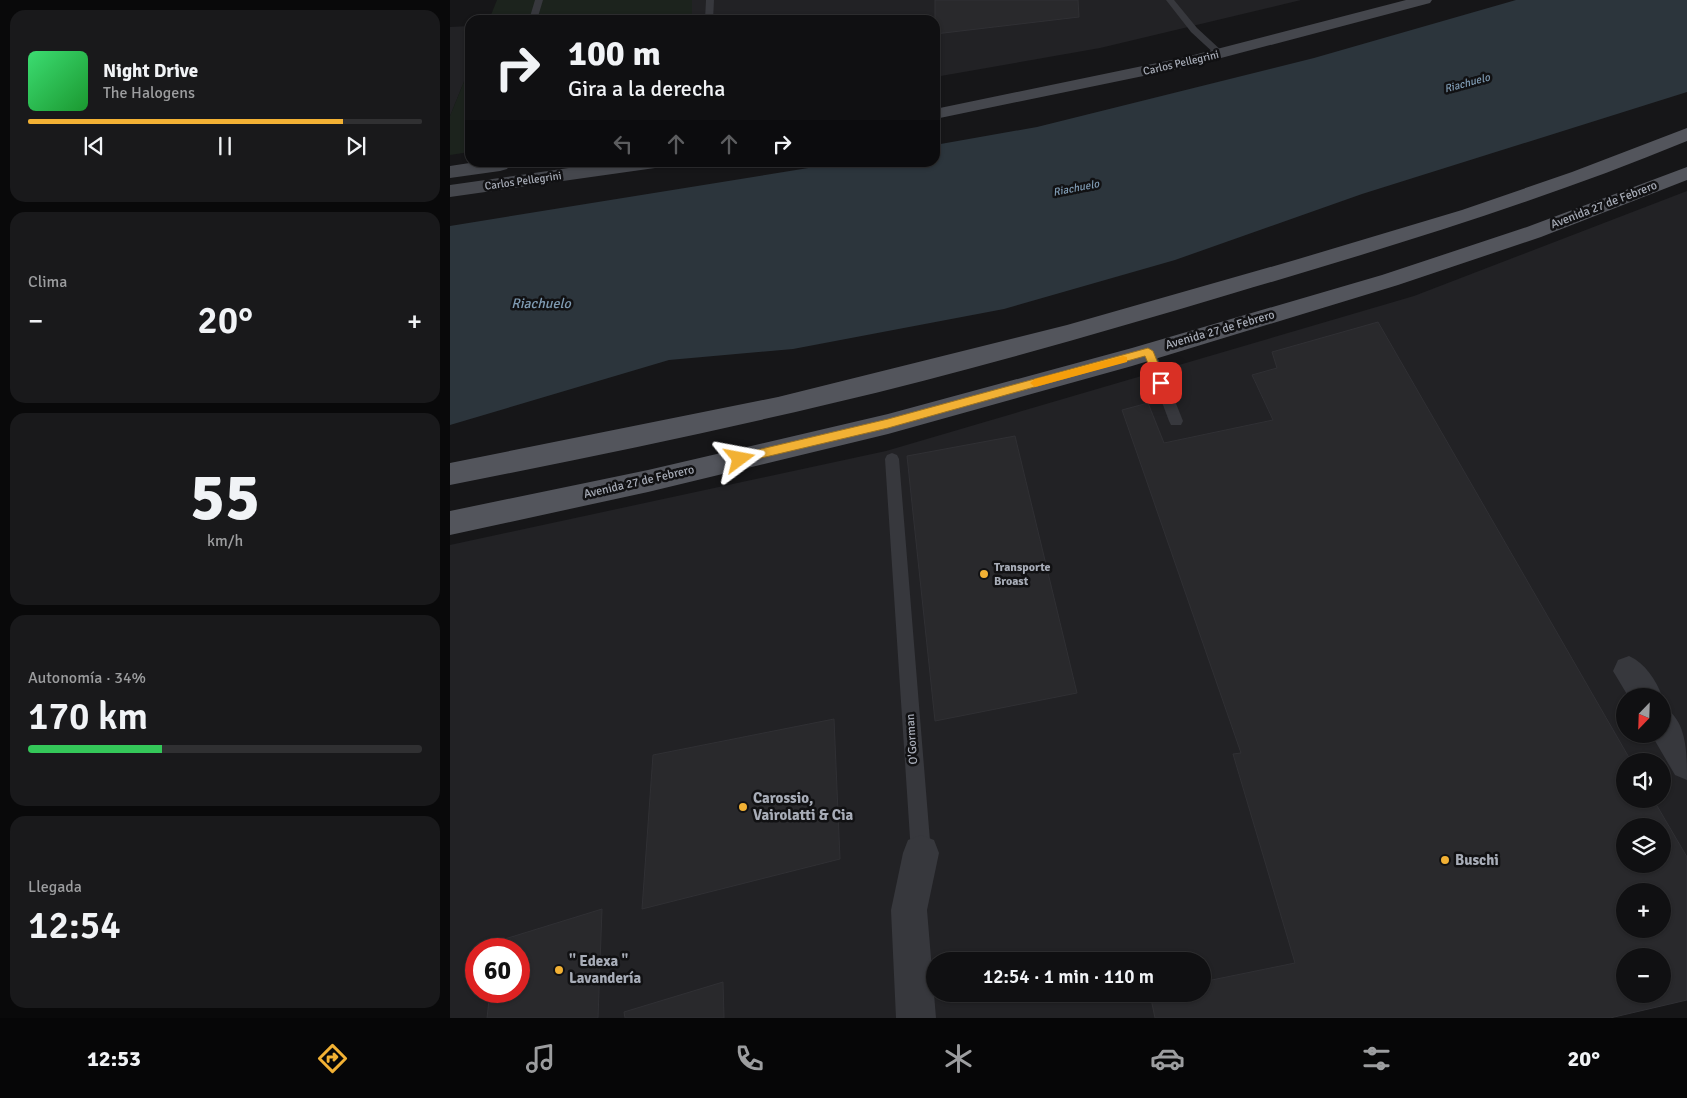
<!DOCTYPE html>
<html lang="es">
<meta charset="utf-8">
<style>
:root{--surface:#101012;--page:#19191b;--text:#f1f3f6;--muted:#9c9d9f;--line:#303032;--accent:#f2b134}
body{margin:0;font-family:Signika,sans-serif;background:var(--page);color:var(--text);height:100vh;display:flex;flex-direction:column;font-size:19px;white-space:nowrap}
*{box-sizing:border-box;margin:0}
p{font-size:16px;color:var(--muted)}
.icon{flex:none;width:28px;height:28px;fill:none;stroke:currentColor;stroke-width:2;stroke-linecap:round;stroke-linejoin:round}
.map{position:relative;flex:1;overflow:hidden}
.drawer{display:flex;flex-direction:column;gap:10px;padding:10px;background:#09090a;width:450px}
.drawer>*{flex:none}
.banner{position:absolute;left:15px;top:15px;width:475px;height:152px;border-radius:15px;box-shadow:0 1px 4px #0004,0 0 0 1px var(--line);background:#101012;color:var(--text);overflow:hidden}
.needle{width:32px;rotate:203deg}
.controls{position:absolute;left:1166px;top:688px;display:grid;gap:10px}
.controls a{display:grid;place-items:center;width:55px;height:55px;border-radius:50%;background:var(--surface);box-shadow:0 1px 4px #0004,0 0 0 1px var(--line);font-size:25px}
.speed{position:absolute;left:15px;top:938px;display:flex;gap:10px;font-size:25px;font-weight:700;text-align:center}
.speed>*{display:grid;place-content:center;width:65px;height:65px;border-radius:50%;background:var(--surface);box-shadow:0 1px 4px #0004,0 0 0 1px var(--line);line-height:1}
.speed .limit{border:8px solid #d22;background:#fff;color:#111}
.pin{position:absolute;display:grid;place-items:center;width:42px;height:42px;color:#fff;margin:-21px;border-radius:10px;box-shadow:0 2px 8px #0006}
.me{position:absolute;width:55px;margin:-28px;rotate:77deg;stroke-linejoin:round;filter:drop-shadow(0 0 4px #0008)}
.turn{display:flex;align-items:center;gap:18px;height:105px;padding:0 20px;font-size:22px}
.turn .icon{width:65px;height:65px;stroke-width:2.5}
.turn b{display:block;font-size:35px;line-height:42px}
.lanes{display:flex;align-items:center;height:48px;padding:0 20px;background:#0003;justify-content:center;gap:25px;direction:ltr}
.lanes .off{opacity:.35}
.big{font-size:38px;font-weight:600;line-height:1.1}
.drawer .card{flex:1;display:flex;flex-direction:column;justify-content:center;gap:8px;min-width:0;padding:0 18px;border-radius:15px;background:var(--page)}
.drawer .dial{align-items:center;gap:0}
.dial b{font-size:65px;line-height:1}
.song{display:flex;align-items:center;gap:15px}
.cover{width:60px;height:60px;border-radius:8px;background:linear-gradient(135deg,hsl(140 70% 55%),hsl(130 70% 35%))}
.played{height:5px;border-radius:2px;background:linear-gradient(90deg,var(--accent) 80%,var(--line) 80%)}
.keys{display:flex;justify-content:space-around;direction:ltr}
.heat{display:flex;justify-content:space-between;align-items:center;font-size:28px;direction:ltr}
.charge{height:8px;border-radius:4px;background:linear-gradient(90deg,#34c759 34%,var(--line) 0)}
.trip{position:absolute;left:476px;top:952px;width:285px;height:50px;border-radius:25px;background:var(--surface);box-shadow:0 1px 4px #0004,0 0 0 1px var(--line);font-weight:600;line-height:50px;text-align:center}
.dock{display:flex;height:80px;justify-content:space-around;align-items:center;background:#060607;color:var(--muted)}
.dock .icon{width:35px;height:35px}
.dock .selected{color:var(--accent)}
.dock b{font-size:22px;color:var(--text)}
main{display:flex;flex:1;min-height:0}
.map>svg:first-child{display:block}
.built{fill:#222225;fill-rule:evenodd}
.green{fill:#1c231d}
.water{fill:#2c353c}
.building{fill:#29292c;stroke:#303034;fill-rule:evenodd}
.lines{fill:none;stroke-linecap:round;stroke-linejoin:round}
.lane{fill:#37383d;fill-rule:evenodd}
.street{fill:#37383d;fill-rule:evenodd}
.secondary{fill:#45474d;fill-rule:evenodd}
.primary{fill:#53555c;fill-rule:evenodd}
.route{fill:#f2b134;stroke:#9d7322}
.slow{fill:#f59e0b}
.poi-dot{fill:#f2b134;stroke:#111113;stroke-width:2}
.labels{text-anchor:middle;dominant-baseline:central;stroke-width:5;stroke-linejoin:round;paint-order:stroke}
.far-street-label{font-size:11px;fill:#a8adb8;stroke:#111113}
.far-water-label{font-size:11px;font-style:italic;fill:#7f9bb3;stroke:#111113}
.street-label{font-size:12px;fill:#a8adb8;stroke:#111113}
.poi-label{font-size:12px;font-weight:bold;fill:#a8adb8;stroke:#111113;text-anchor:start}
.water-label{font-size:14px;font-style:italic;fill:#7f9bb3;stroke:#111113}
.near-poi-label{font-size:15px;font-weight:bold;fill:#a8adb8;stroke:#111113;text-anchor:start}
</style>
<main>
<section class="drawer">
<div class="card">
<div class="song"><i class="cover"></i><div><b>Night Drive</b><p>The Halogens</p></div></div>
<div class="played"></div>
<div class="keys"><svg class="icon" aria-label="previous" viewBox="0 0 24 24"><path d="M18 5L8 12l10 7zM5 5v14"/></svg><svg class="icon" aria-label="pause" viewBox="0 0 24 24"><path d="M8 5v14M16 5v14"/></svg><svg class="icon" aria-label="next" viewBox="0 0 24 24"><path d="M6 5l10 7-10 7zM19 5v14"/></svg></div>
</div>
<div class="card"><p>Clima</p>
<div class="heat"><a>−</a><b class="big">20°</b><a>+</a></div>
</div>
<div class="card dial"><b>55</b><p>km/h</p></div>
<div class="card"><p>Autonomía · 34%</p><b class="big">170 km</b><div class="charge"></div></div>
<div class="card"><p>Llegada</p><b class="big">12:54</b></div>
</section>
<div class="map">
<svg width="1237" height="1018" viewBox="0 0 1237 1018">
<rect width="100%" height="100%" fill="#161618"/>
<path class="built" d="M242 0H851L650 48 485 77V20H242Z
M20 26V67L0 116V27Z
M1237 191V974L1212 956H1175L1070 1018H0V545L436 451 964 296ZM1175 696H1212V734H1175ZM1175 761H1212V799H1175ZM1175 826H1212V864H1175ZM1175 891H1212V929H1175ZM26 949H69V991H26ZM485 961H752V994H485Z"/>
<path class="green" d="M47 0H242V20H39Z
M20 67V152L0 155V116Z"/>
<path class="water" d="M1066 0H1237V92L912 194 725 260 554 309 343 349 219 360 0 425V226L389 163 485 162V145L587 127 864 58Z"/>
<path class="building" d="M485 0H628L629 17 485 34Z
M928 322 1181 761H1175V799H1203L1237 857V1000L1160 1018H705L700 994H752V982L845 963 783 754 791 753 672 410 698 403 714 443 823 420 802 375 827 368 822 352ZM1175 826H1212V864H1175ZM1175 891H1212V929H1175ZM1175 956H1212V994H1175Z
M565 436 627 693 485 721 457 456Z
M384 719 390 859 192 909 203 755Z
M152 909 148 1018H37L40 991H69V949H44L45 942Z
M273 982 274 1018H175L174 1012Z"/>
<g class="lines">
<path class="lane" d="M85 0H93L87 20H79Z
M256 0H264L263 20H255Z
M716 0H724L747 28 773 52V56H767L741 32Z
M699 346 705 351 733 421 731 425H721L719 421 693 351Z
M442 453 447 455 449 459 481 853 478 860 471 863 464 860 461 853 435 459 437 455Z"/>
<path class="street" d="M1179 656C1195 663 1206 680 1212 696H1178L1163 671 1168 660Z
M1212 706C1237 719 1237 752 1237 780L1225 775 1201 734H1212Z
M471 835 484 840 489 853 477 910 486 1018H446L441 910 453 853 458 840Z"/>
<path class="secondary" d="M956 0H982L980 3 737 67 485 119V109L736 57Z
M26 162H58L60 165 57 169 50 171 0 178V166Z
M160 162H214L212 166 205 168 0 197V185Z"/>
<path class="primary" d="M1237 128V141C1089 202 937 248 784 293 650 333 515 372 379 404 253 434 127 460 0 485V463L328 397 617 325 845 260 1012 210 1122 172Z
M1237 167V180L1091 237 948 285 682 366 438 434 198 492 0 535V511L198 470 438 414 682 348 932 275 1077 227Z"/>
</g>
<path class="route" d="M698 348 703 351 716 383 714 385H707L695 356 438 428 290 463 284 459 290 454 438 419Z"/>
<path class="slow" d="M673 356 677 357V362L585 387 580 383 585 379Z"/>
<g class="poi-dot">
<circle cx="534" cy="574" r="5"/>
<circle cx="293" cy="807" r="5"/>
<circle cx="995" cy="860" r="5"/>
<circle cx="109" cy="970" r="5"/>
</g>
<g class="labels">
<g class="far-street-label">
<text transform="translate(731 63) rotate(-13)">Carlos Pellegrini</text>
<text transform="translate(73 181) rotate(-8)">Carlos Pellegrini</text>
</g>
<g class="far-water-label">
<text transform="translate(1017 83) rotate(-15)">Riachuelo</text>
<text transform="translate(626 188) rotate(-11)">Riachuelo</text>
</g>
<g class="street-label">
<text transform="translate(1154 205) rotate(-21)">Avenida 27 de Febrero</text>
<text transform="translate(770 330) rotate(-16)">Avenida 27 de Febrero</text>
<text transform="translate(189 482) rotate(-13)">Avenida 27 de Febrero</text>
<text transform="translate(462 739) rotate(-94)">O'Gorman</text>
</g>
<g class="poi-label">
<text x="544" y="567">Transporte<tspan x="544" dy="14">Broast</tspan></text>
</g>
<g class="water-label">
<text x="91" y="303">Riachuelo</text>
</g>
<g class="near-poi-label">
<text x="303" y="798">Carossio,<tspan x="303" dy="17">Vairolatti &amp; Cia</tspan></text>
<text x="1005" y="860">Buschi</text>
<text x="119" y="961">'' Edexa ''<tspan x="119" dy="17">Lavandería</tspan></text>
</g>
</g>
</svg>
<div class="controls">
<a><svg class="needle" viewBox="-14 -14 28 28"><path d="M0-13l5 13h-10z" fill="#e53935"/><path d="M0 13l5-13h-10z" fill="#9c9d9f"/></svg></a>
<a><svg class="icon" aria-label="sound" viewBox="0 0 24 24"><path d="M4 9h4l5-4v14l-5-4H4zM17 9q2 3 0 6"/></svg></a>
<a><svg class="icon" aria-label="layers" viewBox="0 0 24 24"><path d="M12 4l9 5-9 5-9-5zM3 14l9 5 9-5"/></svg></a>
<a>+</a>
<a>−</a>
</div>
<div class="speed"><div class="limit">60</div></div>
<div class="pin" style="left:711px;top:383px;background:#d93025"><svg class="icon" aria-label="arrive" viewBox="0 0 24 24"><path d="M6 21V4h12l-3 4 3 4H6"/></svg></div>
<svg class="me" style="left:290px;top:459px" viewBox="-20 -20 40 40"><path d="M0-17L14 15 0 8-14 15z" fill="#f2b134" stroke="#fff" stroke-width="4"/></svg>
<div class="trip">12:54 · 1 min · 110 m</div>
<div class="banner">
<div class="turn"><svg class="icon" aria-label="right" viewBox="0 0 24 24"><path d="M7 20v-9h11M14 6l5 5-5 5"/></svg><div><b>100 m</b>Gira a la derecha</div></div>
<div class="lanes"><svg class="icon off" aria-label="left" viewBox="0 0 24 24"><path d="M17 20v-9H6M10 6l-5 5 5 5"/></svg><svg class="icon off" aria-label="ahead" viewBox="0 0 24 24"><path d="M12 20V5M6 11l6-6 6 6"/></svg><svg class="icon off" aria-label="ahead" viewBox="0 0 24 24"><path d="M12 20V5M6 11l6-6 6 6"/></svg><svg class="icon" aria-label="right" viewBox="0 0 24 24"><path d="M7 20v-9h11M14 6l5 5-5 5"/></svg></div>
</div>
</div>
</main>
<nav class="dock">
<b>12:53</b>
<svg class="icon selected" aria-label="directions" viewBox="0 0 24 24"><path d="M12 3l9 9-9 9-9-9zM9 14v-3h6M13 9l2 2-2 2"/></svg>
<svg class="icon" aria-label="music" viewBox="0 0 24 24"><path d="M9 18V5l10-2v13"/><circle cx="6" cy="18" r="3"/><circle cx="16" cy="16" r="3"/></svg>
<svg class="icon" aria-label="phone" viewBox="0 0 24 24"><path d="M5 4h4l2 5-3 2q2 4 5 5l2-3 5 2v4C11 20 4 13 5 4z"/></svg>
<svg class="icon" aria-label="climate" viewBox="0 0 24 24"><path d="M12 3v18M4 7l16 10M4 17L20 7"/></svg>
<svg class="icon" aria-label="car" viewBox="0 0 24 24"><path d="M5 17H2v-5l4-1 3-4h7l3 4 3 1v5h-3M9 17h6M6 11h13"/><circle cx="7" cy="17" r="2"/><circle cx="17" cy="17" r="2"/></svg>
<svg class="icon" aria-label="filters" viewBox="0 0 24 24"><path d="M4 7h16M4 17h16"/><circle cx="9" cy="7" r="2"/><circle cx="15" cy="17" r="2"/></svg>
<b>20°</b>
</nav>
